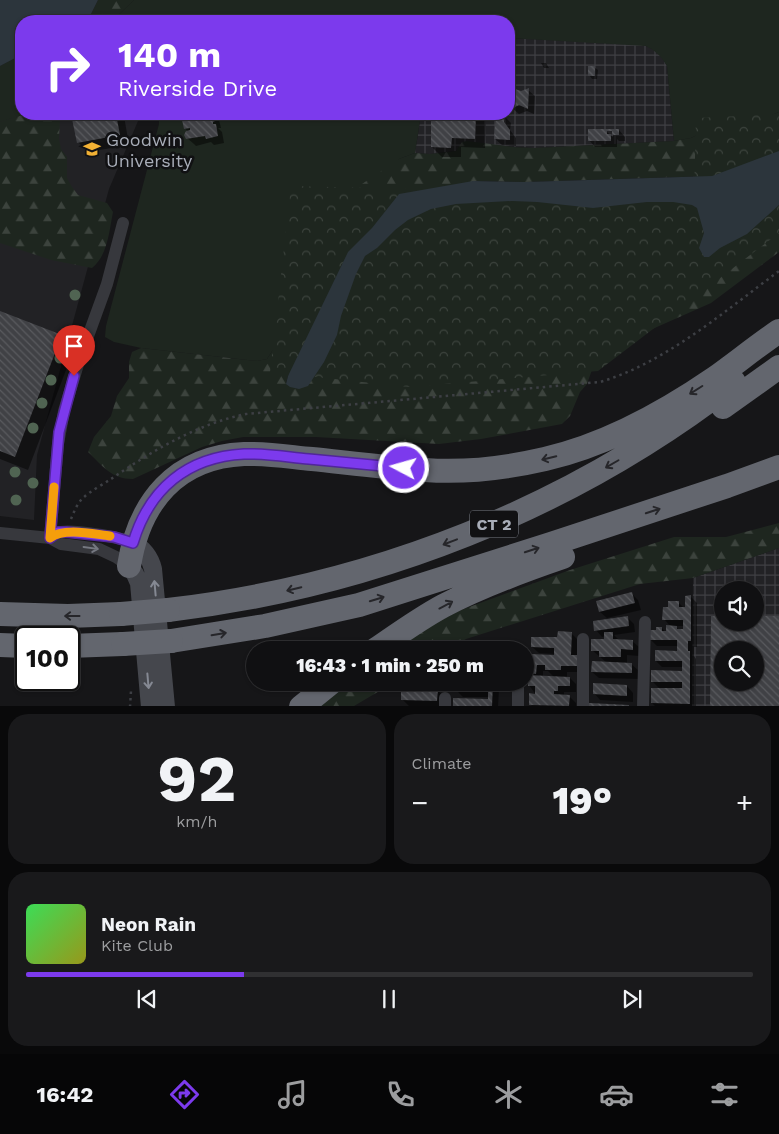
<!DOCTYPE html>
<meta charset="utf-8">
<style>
:root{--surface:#101012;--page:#19191b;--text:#f1f3f6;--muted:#9c9d9f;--line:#303032;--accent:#7c3aed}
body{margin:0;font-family:"Work Sans",sans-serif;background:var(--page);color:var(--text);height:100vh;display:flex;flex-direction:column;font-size:19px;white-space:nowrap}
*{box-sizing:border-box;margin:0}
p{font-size:16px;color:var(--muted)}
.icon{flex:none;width:28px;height:28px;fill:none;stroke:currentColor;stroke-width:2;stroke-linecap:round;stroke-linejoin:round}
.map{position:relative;height:706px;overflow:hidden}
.side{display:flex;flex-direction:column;gap:8px;padding:8px;background:#09090a;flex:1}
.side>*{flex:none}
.banner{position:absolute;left:15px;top:15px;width:500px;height:105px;border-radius:20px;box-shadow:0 1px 4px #0004,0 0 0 1px var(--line);background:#7c3aed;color:#fff;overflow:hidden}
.fabs{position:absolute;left:714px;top:581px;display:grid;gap:10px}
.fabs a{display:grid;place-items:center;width:50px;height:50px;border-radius:50%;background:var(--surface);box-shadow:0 1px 4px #0004,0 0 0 1px var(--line);font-size:25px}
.speed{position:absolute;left:15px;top:626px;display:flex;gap:10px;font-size:25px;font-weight:700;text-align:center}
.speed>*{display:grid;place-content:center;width:65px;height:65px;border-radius:50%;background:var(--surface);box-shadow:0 1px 4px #0004,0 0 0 1px var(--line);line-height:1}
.speed .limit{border:2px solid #111;border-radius:8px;background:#fff;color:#111}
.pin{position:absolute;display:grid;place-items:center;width:42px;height:42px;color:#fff;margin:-51px -21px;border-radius:50% 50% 50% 0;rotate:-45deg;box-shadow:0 0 5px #0007}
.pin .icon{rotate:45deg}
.me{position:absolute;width:55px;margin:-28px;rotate:276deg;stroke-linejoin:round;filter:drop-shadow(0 0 4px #0008)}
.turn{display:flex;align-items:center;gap:18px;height:105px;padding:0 20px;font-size:22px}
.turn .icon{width:65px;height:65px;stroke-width:2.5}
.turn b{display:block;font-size:35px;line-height:42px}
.big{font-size:38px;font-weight:800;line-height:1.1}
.side .card{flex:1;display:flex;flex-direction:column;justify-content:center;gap:8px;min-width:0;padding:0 18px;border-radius:20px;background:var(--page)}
.side .dial{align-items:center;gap:0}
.dial b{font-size:65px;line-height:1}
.song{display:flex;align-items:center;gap:15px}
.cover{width:60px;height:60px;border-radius:8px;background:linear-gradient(135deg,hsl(130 70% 55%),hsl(60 70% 35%))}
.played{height:5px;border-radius:2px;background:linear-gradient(90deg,var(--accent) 30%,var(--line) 30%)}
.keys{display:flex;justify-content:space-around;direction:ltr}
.heat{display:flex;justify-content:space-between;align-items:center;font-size:28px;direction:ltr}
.side .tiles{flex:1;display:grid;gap:8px;grid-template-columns:1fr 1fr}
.card:last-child{grid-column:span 2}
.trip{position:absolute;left:246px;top:641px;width:288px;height:50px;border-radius:25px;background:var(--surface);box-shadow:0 1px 4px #0004,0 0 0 1px var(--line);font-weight:800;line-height:50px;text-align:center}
.dock{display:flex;height:80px;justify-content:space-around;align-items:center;background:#060607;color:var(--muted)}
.dock .icon{width:35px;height:35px}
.dock .selected{color:var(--accent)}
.dock b{font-size:22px;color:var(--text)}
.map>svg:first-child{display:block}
.built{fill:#222225}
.industrial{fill:url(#industrial-grid);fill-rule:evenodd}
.grass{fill:#1e261f}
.forest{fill:url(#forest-firs)}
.park{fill:url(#park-crowns)}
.water{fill:#2c353c}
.shadow{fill:#0007;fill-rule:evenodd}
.building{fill:url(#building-back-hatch);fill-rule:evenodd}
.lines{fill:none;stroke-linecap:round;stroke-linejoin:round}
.path{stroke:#3d3f44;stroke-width:2.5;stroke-dasharray:2.5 4;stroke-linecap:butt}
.street{stroke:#37383d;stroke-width:12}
.secondary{stroke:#45474d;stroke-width:18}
.highway{stroke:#63666e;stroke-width:24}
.highway-bridge{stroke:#63666e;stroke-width:24}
.tree{fill:#506452}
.oneway{stroke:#26262a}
.oneway2{stroke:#757881}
.oneway3{stroke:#858993}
.route-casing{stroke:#51269a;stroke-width:12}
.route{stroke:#7c3aed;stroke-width:9}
.slow{stroke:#f59e0b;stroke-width:9}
.labels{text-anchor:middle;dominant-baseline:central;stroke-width:5;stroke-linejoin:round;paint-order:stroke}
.shield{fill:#111113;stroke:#7b7e86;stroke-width:1}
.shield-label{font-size:16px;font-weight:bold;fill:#a8adb8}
.poi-label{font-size:18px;fill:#a8adb8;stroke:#111113;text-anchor:start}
</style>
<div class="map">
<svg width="779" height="707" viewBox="0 0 779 707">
<defs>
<pattern id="industrial-grid" width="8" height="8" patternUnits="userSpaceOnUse" patternTransform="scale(1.25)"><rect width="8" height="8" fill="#222225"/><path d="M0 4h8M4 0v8" fill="none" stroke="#3f3f43"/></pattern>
<pattern id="forest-firs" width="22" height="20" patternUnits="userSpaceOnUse" patternTransform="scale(1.25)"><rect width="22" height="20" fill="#1e261f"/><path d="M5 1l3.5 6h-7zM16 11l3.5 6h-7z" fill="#3c433d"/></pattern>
<pattern id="park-crowns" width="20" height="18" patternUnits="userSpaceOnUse" patternTransform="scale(1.25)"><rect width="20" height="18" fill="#1e261f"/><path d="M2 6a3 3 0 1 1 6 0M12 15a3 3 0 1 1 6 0" fill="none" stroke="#3c433d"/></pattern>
<pattern id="building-back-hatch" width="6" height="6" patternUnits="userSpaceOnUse" patternTransform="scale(1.25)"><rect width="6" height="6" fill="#404145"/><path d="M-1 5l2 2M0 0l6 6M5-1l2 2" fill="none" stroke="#595a5e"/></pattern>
</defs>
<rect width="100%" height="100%" fill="#161618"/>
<path class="built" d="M21 55V114H141L109 189 37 455 34 520 0 516V66Z"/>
<path class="industrial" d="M509 38 636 44 646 46 655 50 662 57 667 66 674 141 534 148 462 143 456 151 430 154 415 153 421 114H509Z
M779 548V706L692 707 693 578ZM722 590H755V622H722ZM722 650H755V682H722Z"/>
<path class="grass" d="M134 0H779V112L772 115 720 124 691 138 674 141 667 66C661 56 656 51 646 46L509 38V21H112Z
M21 55V114H26L0 122V66Z
M159 114H421L415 153 399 159 267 359 257 361 141 348 114 342 105 337 106 326 159 124Z"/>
<path class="forest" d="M98 0H134L112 21H84L91 14Z
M779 112V151L712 176 525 182 473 181 313 328 288 376 286 383 324 362 779 205V252L711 303 623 342 594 364 587 384 580 392 570 416 562 424 481 439 439 444 316 437H243L222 441 202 447 133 479C111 479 103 466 88 452L94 437 111 416 117 396 129 378V362L132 352 141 348 257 361 267 359 273 350 322 219 362 184 399 159 415 153 430 154 456 151 462 142 467 141 513 147 534 148 674 141 691 138 719 124 772 115Z
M26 114H57L60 118 59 139 61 149 67 157V178L72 187 78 195 107 203 113 212C109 231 108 255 92 268L51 260 0 243V122Z
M779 523V548L693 578 640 584 466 639 447 650H393L413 634 461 610 570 570 674 537H726Z
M350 683H393L354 706 319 707Z"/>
<path class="park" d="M779 114V233L598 371 408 387 270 372 291 186 694 196 696 118Z"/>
<path class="water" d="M0 0H98L91 14 84 21H21V55L0 66Z
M779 151V205L747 234 720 248 709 257H704L699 248 704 233 697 208 692 205 673 202H647L593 208 537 202 512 201 456 204 431 209 408 220 395 230 377 248 365 256 356 274 341 316 337 335 324 362 308 386 299 389 290 387 286 384 288 376 348 252 372 228 399 194 473 181 525 182 712 176Z"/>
<path class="shadow" d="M541 63H546L549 68H544Z
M595 68 598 70 597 79H592L590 76Z
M528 90 535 96 534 114 527 111 519 114 512 108 518 92Z
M72 114H121L124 116 129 145 88 152 78 142Z
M193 114H213L219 120 221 128H218L222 132 224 143 214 145 211 142 196 146 194 144 187 138 188 132 185 128 182 116Z
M433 114H486L485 148 461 147V157H442L432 147Z
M504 116 511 123 510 130 516 138V146L502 145 495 139Z
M613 130H619L625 137V141H619L617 139V147H595L589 140 606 131 613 137Z
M0 312 61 336 74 349 28 470 0 459Z
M632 594 638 600 641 610 607 618 600 612 598 602Z
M691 597 697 603V647H694V656L696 659V707H656L652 703 660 689 652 681 683 672 684 667H662L656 661 678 652V646H657L650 639 662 628 667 634 671 627 664 619 670 608 679 603 686 610ZM675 626H684V631H680Z
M627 617 634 624 635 632 614 635 620 641H632L639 647V656L627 655V664H631L638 670V679L599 678 592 672 607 663 592 650 605 640V636L602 637 596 630Z
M712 617H722V622H755V618H779V707H711ZM722 650H755V682H722Z
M571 633 578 640 583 672H567V678H570L576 684V692H564V696H569L576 703V707H533L530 704 536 695 529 685 535 677 531 673 532 656H555V654L539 653 532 647ZM543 671H548L554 677H543Z
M492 683 499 690 498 707H454L489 700V697H463L456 690Z
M627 686 633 693V702L600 700 594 693Z
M437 690 444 696 443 707 409 706 402 699Z"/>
<path class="building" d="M588 66H595V76H588Z
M512 88 521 91 529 88 528 109 519 105 511 109 512 93H509V91H512Z
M71 114H116L120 135 77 143Z
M187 114H213L215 121 213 122V124H216L218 136 206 139 205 136 186 139 184 135 186 131 190 130V128L184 129 181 115Z
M431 114H476L475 139 452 138 451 148 431 147Z
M496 115H505L504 122 510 130V140L494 139Z
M588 129H619V135H612V131H607V134H611V141H588Z
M0 311 62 335 15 457 0 451Z
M632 592 635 603 599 612 596 601Z
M691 595V641H688V651H690V704L651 703V688H682V682H651V670L682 671V661H655V650L677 651V640H649V630H656V627H662V631H666V625L677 626V629H683V620H662L663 607H668V601H679V607H685V596Z
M628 616 629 626 594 631 593 621Z
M711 616H722V622H755V616H779V707H710ZM722 650H755V682H722Z
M558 631 572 632 571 655H577V666H561V670H545V665H537L536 674 530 673V654L554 655V648L531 647V637H557Z
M604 632H613V639L633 640V650L621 649V657H599V651H591V639H604Z
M592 661 632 663V673L591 672Z
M528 675 570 677V686H558V691H554V694L570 695 569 706 529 705V693L535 694V686H528Z
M455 682H493L492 707H453V698L488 699V692L455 691Z
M593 683 627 685V696L593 694Z
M401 688 438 689 437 701 401 700Z
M589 703 629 705V707H589Z"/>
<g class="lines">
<path class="path" d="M71 519C74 512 77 504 82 499 90 491 102 485 111 479 152 451 197 424 246 414L600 382C665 363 725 311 779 271
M130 707 131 691"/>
<path class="street" d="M0 533 50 538 61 544 99 549 116 557 129 566
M50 538 58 444 64 411 79 361 107 284 123 223
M50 538C54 535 57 532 61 532 74 530 122 537 133 543
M583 639V707
M445 707V698
M518 707V682
M643 707 645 622"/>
<path class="secondary" d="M133 543C144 549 150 557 153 569L166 707
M129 566 135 574 139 583 150 707"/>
<path class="highway" d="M723 407 779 367
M129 566C139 502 176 457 244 454 267 453 290 457 312 459 350 463 387 468 425 470 465 473 506 468 545 459 606 445 664 413 715 378 736 363 757 346 779 331
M168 610C373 586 570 509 734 382
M0 614 68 616 121 614
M171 641 265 626 359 605 551 544 727 486 779 467
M0 645 26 646
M69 646 123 644
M375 650C397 635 419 619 443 606 481 586 522 571 563 557
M301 707 332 682"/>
<path class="highway-bridge" d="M121 614 168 610
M123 644 171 641"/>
</g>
<g class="tree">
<circle cx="75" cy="295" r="5.5"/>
<circle cx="66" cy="339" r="5.5"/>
<circle cx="60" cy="358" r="5.5"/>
<circle cx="51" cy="380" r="5.5"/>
<circle cx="42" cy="403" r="5.5"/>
<circle cx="33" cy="428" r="5.5"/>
<circle cx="15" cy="472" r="5.5"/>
<circle cx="33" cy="483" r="5.5"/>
<circle cx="16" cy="500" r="5.5"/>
</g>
<defs><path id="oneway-shaft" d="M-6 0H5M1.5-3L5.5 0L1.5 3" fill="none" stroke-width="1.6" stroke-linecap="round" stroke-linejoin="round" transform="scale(1.25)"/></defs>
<g class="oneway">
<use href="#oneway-shaft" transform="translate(696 390) rotate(148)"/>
<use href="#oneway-shaft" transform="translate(549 458) rotate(166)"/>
<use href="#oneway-shaft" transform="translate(612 464) rotate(150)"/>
<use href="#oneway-shaft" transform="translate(653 511) rotate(-18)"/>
<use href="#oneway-shaft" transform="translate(450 542) rotate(159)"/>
<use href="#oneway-shaft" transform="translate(532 550) rotate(-18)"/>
<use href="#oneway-shaft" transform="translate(294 589) rotate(167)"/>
<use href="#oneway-shaft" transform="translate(377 599) rotate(-17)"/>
<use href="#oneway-shaft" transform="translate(446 605) rotate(-28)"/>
<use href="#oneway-shaft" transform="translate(72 616) rotate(180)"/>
<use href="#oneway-shaft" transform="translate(219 634) rotate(-9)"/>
</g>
<use class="oneway2" href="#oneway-shaft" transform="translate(91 548) rotate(8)"/>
<g class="oneway3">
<use href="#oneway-shaft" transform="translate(155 588) rotate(-95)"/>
<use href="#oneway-shaft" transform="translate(148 681) rotate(85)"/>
</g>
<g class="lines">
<g class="route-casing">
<path id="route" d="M74 376 59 432 50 538 58 532H66L114 537 133 543C149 489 187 457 244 454 265 453 287 457 309 459 340 462 372 465 404 468"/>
</g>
<use href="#route" class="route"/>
<path class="slow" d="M54 487 50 538C64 527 93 534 110 536"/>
</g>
<defs>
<g id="university-bare" transform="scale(1.35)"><path d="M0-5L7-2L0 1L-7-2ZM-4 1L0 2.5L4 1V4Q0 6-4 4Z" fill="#f2b134" stroke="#111113" stroke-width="2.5" paint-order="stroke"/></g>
</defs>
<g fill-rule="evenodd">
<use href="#university-bare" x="92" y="149"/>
</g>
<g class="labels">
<rect class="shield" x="470" y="510.5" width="48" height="27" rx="4"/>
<g class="shield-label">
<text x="494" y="524">CT 2</text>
</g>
<g class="poi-label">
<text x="106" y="139">Goodwin<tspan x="106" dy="21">University</tspan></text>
</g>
</g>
</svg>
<div class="fabs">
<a><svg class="icon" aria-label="sound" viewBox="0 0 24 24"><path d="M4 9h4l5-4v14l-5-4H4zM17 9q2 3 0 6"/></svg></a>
<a><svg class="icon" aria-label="search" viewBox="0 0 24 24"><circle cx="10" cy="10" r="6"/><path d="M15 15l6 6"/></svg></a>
</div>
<div class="speed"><div class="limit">100</div></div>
<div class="pin" style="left:74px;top:376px;background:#d93025"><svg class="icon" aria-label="arrive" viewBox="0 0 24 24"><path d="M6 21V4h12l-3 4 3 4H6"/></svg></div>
<svg class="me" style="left:404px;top:468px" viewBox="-20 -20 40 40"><circle r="17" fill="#7c3aed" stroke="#fff" stroke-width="3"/><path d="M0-11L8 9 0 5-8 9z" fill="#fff"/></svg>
<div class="trip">16:43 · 1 min · 250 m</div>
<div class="banner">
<div class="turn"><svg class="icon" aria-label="right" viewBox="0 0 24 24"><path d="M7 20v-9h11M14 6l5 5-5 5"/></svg><div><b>140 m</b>Riverside Drive</div></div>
</div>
</div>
<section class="side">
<div class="tiles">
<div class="card dial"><b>92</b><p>km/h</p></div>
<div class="card"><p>Climate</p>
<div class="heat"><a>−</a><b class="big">19°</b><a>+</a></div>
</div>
<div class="card">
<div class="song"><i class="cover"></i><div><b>Neon Rain</b><p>Kite Club</p></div></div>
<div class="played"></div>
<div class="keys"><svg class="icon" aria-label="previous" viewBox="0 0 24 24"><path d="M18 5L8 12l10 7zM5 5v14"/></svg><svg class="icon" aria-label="pause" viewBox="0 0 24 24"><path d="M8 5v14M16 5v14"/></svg><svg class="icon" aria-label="next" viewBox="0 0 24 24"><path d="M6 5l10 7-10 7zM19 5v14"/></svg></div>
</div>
</div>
</section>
<nav class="dock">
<b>16:42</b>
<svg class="icon selected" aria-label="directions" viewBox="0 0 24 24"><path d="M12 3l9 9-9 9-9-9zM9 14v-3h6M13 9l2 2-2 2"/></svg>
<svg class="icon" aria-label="music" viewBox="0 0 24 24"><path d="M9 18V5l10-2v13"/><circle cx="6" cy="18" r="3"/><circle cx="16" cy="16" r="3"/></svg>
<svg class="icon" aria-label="phone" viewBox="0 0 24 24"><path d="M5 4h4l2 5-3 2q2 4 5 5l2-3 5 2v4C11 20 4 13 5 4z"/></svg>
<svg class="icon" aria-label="climate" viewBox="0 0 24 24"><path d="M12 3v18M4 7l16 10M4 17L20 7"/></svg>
<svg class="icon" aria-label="car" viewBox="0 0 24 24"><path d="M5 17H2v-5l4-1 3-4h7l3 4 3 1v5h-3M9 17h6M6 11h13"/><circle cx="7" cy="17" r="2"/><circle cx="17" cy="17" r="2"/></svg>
<svg class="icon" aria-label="filters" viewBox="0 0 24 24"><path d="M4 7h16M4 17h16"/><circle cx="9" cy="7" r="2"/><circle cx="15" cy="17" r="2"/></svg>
</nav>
